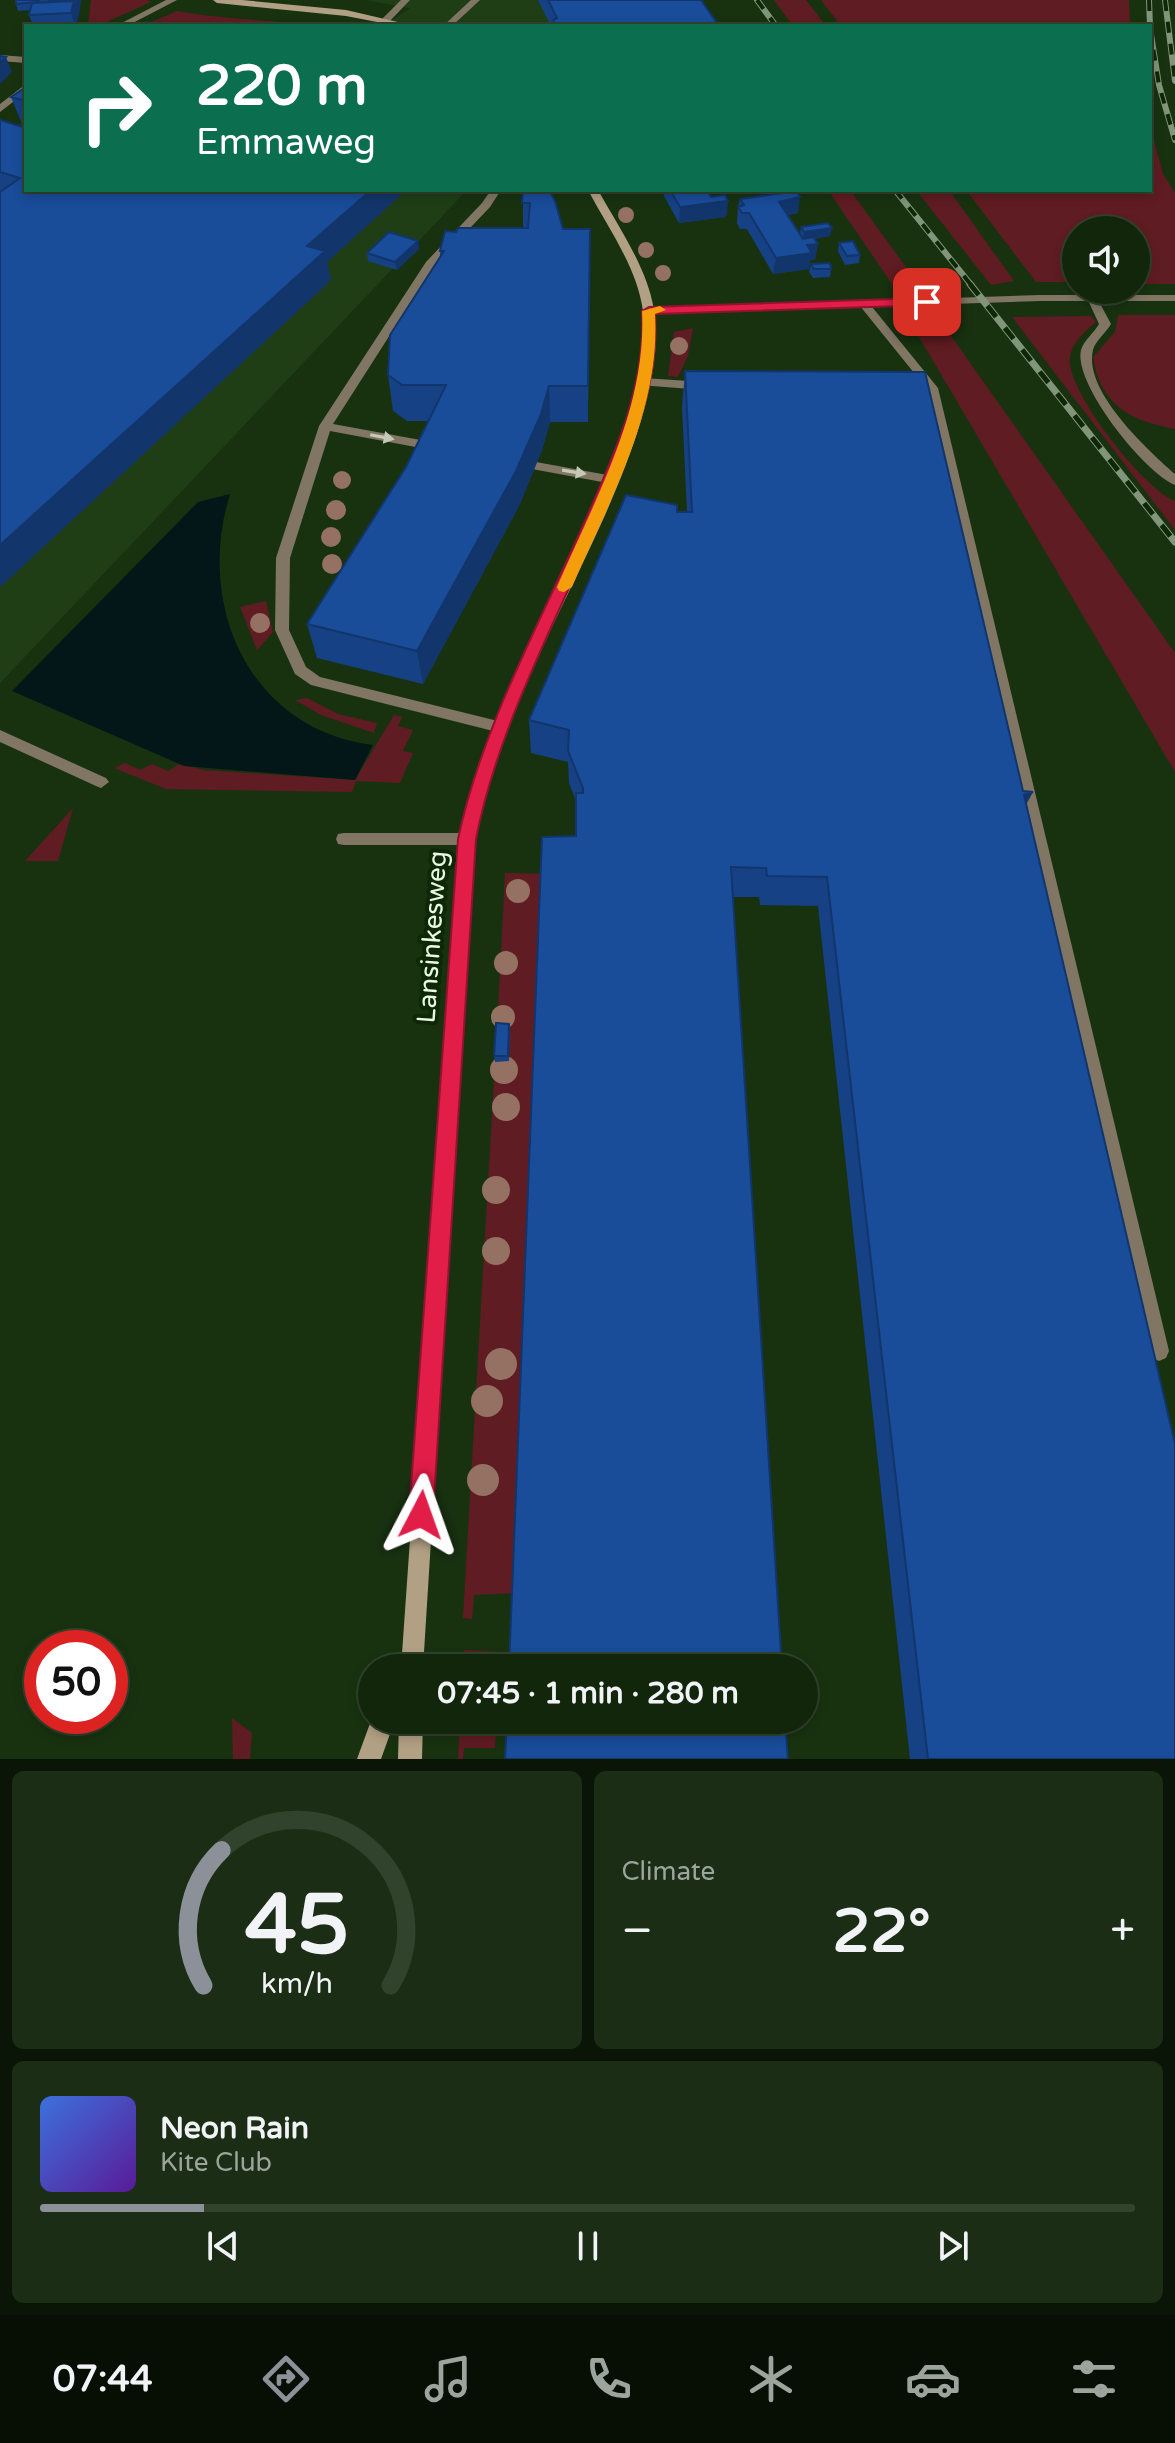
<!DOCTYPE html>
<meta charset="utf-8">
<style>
:root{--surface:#12260c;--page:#1b2e15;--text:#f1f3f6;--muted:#9ca59d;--line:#31432d;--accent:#8c9099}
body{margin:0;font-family:"Varela Round",sans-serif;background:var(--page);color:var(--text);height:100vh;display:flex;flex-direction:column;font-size:30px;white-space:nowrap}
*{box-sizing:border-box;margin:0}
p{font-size:26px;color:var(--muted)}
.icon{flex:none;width:44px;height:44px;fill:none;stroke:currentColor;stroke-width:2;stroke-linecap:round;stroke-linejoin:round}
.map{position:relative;height:1759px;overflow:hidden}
.details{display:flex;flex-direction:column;gap:12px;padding:12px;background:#0a1507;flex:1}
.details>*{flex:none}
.hud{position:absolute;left:24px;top:24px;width:1128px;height:168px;border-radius:0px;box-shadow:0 4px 12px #0003,0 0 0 2px var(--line);background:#0b6e4f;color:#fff;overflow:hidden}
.fabs{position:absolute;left:1062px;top:216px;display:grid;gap:16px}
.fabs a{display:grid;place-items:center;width:88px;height:88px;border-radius:50%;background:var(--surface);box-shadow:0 4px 12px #0003,0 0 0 2px var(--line);font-size:40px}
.speed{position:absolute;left:24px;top:1630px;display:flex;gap:16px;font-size:40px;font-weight:700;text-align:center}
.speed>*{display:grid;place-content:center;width:104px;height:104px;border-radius:50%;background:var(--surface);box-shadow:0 4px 12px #0003,0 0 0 2px var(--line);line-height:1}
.speed .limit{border:12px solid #d22;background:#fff;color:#111}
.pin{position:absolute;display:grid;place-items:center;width:68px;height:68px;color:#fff;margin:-34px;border-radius:16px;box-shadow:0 4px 12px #0006}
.me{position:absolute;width:88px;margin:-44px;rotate:4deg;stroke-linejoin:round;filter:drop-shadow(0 0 6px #0008)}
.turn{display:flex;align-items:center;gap:28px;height:168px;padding:0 40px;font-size:36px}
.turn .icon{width:104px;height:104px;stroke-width:2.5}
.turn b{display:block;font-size:56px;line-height:68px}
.big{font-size:60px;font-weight:700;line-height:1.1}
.details .tile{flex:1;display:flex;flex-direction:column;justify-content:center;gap:12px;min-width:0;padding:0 28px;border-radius:12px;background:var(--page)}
.details .dial{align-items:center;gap:0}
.dial svg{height:208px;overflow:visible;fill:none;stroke:var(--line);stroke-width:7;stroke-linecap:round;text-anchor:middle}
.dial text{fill:var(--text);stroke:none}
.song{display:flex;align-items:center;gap:24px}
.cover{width:96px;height:96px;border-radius:12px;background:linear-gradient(135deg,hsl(220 70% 55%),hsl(270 70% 35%))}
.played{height:8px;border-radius:4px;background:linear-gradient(90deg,var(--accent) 15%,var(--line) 15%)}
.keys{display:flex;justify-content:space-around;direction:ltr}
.heat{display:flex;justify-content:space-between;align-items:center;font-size:44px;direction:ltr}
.details .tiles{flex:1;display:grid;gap:12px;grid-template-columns:1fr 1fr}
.tile:last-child{grid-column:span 2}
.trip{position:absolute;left:358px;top:1654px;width:460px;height:80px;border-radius:40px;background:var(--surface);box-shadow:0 4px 12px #0003,0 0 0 2px var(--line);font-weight:700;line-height:80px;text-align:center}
.tab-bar{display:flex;height:128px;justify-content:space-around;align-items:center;background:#070f05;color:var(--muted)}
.tab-bar .icon{width:56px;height:56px}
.tab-bar .selected{color:var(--accent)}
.tab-bar b{font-size:36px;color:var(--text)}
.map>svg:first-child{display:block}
.built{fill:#1f3e16}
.green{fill:#5f1c22}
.water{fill:#031718}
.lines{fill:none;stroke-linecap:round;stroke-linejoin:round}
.service{fill:#817664;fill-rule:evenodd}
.minor{fill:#817664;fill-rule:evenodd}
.secondary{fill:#b2a084;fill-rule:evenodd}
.rail-far1-casing{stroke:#80957a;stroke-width:6}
.rail-casing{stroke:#80957a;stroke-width:7}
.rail-far1{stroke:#0e2806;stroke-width:4;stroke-dasharray:11;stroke-linecap:butt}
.rail{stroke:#0e2806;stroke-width:5;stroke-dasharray:14;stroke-linecap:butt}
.tree{fill:#947162}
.wall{fill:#164184}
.shaded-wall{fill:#12356b}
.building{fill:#194c99;stroke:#12356b;stroke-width:2}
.oneway{fill:#c4cab7}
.route{fill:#e11d48;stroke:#92132f;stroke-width:2}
.slow{fill:#f59e0b}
.labels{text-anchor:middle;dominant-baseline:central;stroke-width:8;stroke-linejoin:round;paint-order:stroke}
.street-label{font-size:26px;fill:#e8f8e3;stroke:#0e2806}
</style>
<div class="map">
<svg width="1175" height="1759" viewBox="0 0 1175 1759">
<rect width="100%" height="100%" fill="#183210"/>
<path class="built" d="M365 0H687L704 26H384L410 8Z
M26 119V190H467L0 683V138Z"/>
<path class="green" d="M91 0H147L151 2 98 26H88Z
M774 0H806L826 26H793Z
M821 0H1129L1130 26H1098L1097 21 1096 26H841Z
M177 11C225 20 275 20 325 26H142Z
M1150 125 1163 174 1175 193V284H1136V230H1076V282H1036L966 190H1150Z
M828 190H850L924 292 894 287Z
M916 190H949L1014 281 991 285Z
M918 315 937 316 1175 653V772L912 325 911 319Z
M1118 315H1175V429C1131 421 1100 405 1093 357L1115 332Z
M1091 316 1096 322C1086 330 1072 343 1070 357 1065 390 1145 490 1175 501V530L1012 317Z
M693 328 688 356 678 377 668 376 674 332Z
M266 601 273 632 257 650 240 607Z
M307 698 338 714 377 723 374 733 321 715 295 700Z
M394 715 402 717 398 726 413 730 403 751 413 753 400 783 356 781 352 792 166 789 114 768 125 763 140 770 152 764 168 771 180 764 204 770 355 780Z
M73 808 58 861H25Z
M505 873 544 874 516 1593 474 1595 472 1619 463 1618 495 1062 509 1061 510 1030 497 1029Z
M464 1650 501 1652 500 1668H463Z
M232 1718 252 1733 250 1759H233Z
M460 1720H497L495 1748H464L463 1759H458Z"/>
<path class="water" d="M230 494C195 606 250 730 373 745L355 780 184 766 12 691 198 502Z"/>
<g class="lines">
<path class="service" d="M401 0H410L389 22H383V18Z
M471 0H480L452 26H443Z
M491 190H501L490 207 434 266 333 424 437 443 443 447 437 451 330 431 290 558 289 630 306 667 320 677 506 723 508 727 506 731 501 733 311 685 295 674 275 630 276 558 319 426 426 262 482 203Z
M1088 296H1096L1111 324C1106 333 1095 341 1093 350 1083 391 1148 450 1175 474V485C1145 473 1073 384 1081 350 1084 340 1094 333 1099 324L1087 298Z
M860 302H868L938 388 1169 1351 1166 1358 1159 1361 1152 1358 1149 1351 927 392 903 391V385L923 384 860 306Z
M643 378 704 382 710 386 704 390 639 385V379Z
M536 462 613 476 619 480 613 484 532 469 530 466Z
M0 730 106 778 109 782 101 788 96 786 0 742Z
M344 833H467L473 834 475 839 473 844 467 845H344L338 844 336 839 338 834Z"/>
<path class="minor" d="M166 0H177L127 26H116Z
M0 55 26 57V63L0 61Z
M26 84V92L0 112V104Z
M1040 295H1175V301H1040L649 314 643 311 649 308Z"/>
<path class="secondary" d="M213 0H242L346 10 415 26H398L346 16 217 3Z
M588 190H598C619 228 647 267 654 310 670 408 581 561 541 651 513 712 490 774 475 839L423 1668H401L459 839C475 774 499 712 527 651 568 561 658 410 643 311 637 267 608 228 588 190Z
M372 1718 395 1720 381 1759H357Z
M399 1720H423L422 1759H398Z"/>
<g class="rail-far1-casing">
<path id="rail-far1" d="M757 0 776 26
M1149 0 1150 26
M1165 0 1175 81
M1150 28 1159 85 1175 140
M895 190 972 286"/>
</g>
<g class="rail-casing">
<path id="rail" d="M970 284 1175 542"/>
</g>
<use href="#rail-far1" class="rail-far1"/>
<use href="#rail" class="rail"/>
</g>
<g class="tree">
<circle cx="626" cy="215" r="8"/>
<circle cx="646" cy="250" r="8"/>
<circle cx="663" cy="273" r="8"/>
<circle cx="679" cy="346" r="9"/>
<circle cx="342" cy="480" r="9"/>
<circle cx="336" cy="510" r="10"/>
<circle cx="331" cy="537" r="10"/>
<circle cx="332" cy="564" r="10"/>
<circle cx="260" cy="623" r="10"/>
<circle cx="518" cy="891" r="12"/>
<circle cx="506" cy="963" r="12"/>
<circle cx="503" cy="1017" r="12"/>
<circle cx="504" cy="1070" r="14"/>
<circle cx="506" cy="1107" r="14"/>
<circle cx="496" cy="1190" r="14"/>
<circle cx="496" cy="1251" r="14"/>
<circle cx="501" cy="1364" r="16"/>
<circle cx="487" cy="1401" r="16"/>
<circle cx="483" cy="1480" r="16"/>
</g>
<path class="wall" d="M16 0H81L76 26H33L29 15 30 10 18 11 16 4Z
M538 0H701L719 26H551Z
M26 87V125L22 124 11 97Z
M0 120 26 190H406L327 262 331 280 0 587Z
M523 190 563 229H590L588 422H550L542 450 519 506 423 684 317 658 307 624 406 467 429 421H407L393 411 388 375 440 257V251L456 232 523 228Z
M664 190H723L722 193 709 194 711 197 728 201 726 217 679 223 664 196Z
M791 190H806V193H798V213L788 215 800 234 801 227 830 236 814 239 815 260H810L809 269 773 274 747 229H740L737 223 738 207 740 199 792 192Z
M418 241 419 249 397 270 368 261 367 253Z
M839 243 860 255 859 263 845 265 838 251Z
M811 264 831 269 830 277 813 278 809 272Z
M685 371 1026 803 1175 1759H910L818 906 760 905 759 897H733L576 836V801L569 783 568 762 531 753 529 720 687 512 682 407Z
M510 1029 509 1061 495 1062 494 1056Z"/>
<path class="shaded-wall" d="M77 0H81L79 16 76 8Z
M74 1 79 16 76 26H75L71 13Z
M6 57 12 72 0 84V62Z
M371 190H406L327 262 331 280 0 587V545L307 246Z
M800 197 798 213 777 217 779 202Z
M728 201 726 217 679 223 680 207Z
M832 228 830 236 803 240 804 232Z
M418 241 419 249 397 270 395 262Z
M818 244 815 260H810L809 269 773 274 776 258 807 245Z
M549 386 550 422 542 450 519 506 423 684 417 651Z
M1033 792 1016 823 1024 795Z"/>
<path class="building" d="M16 0H39L38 2 16 4Z
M49 0H77L76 8 74 1 49 2Z
M548 0H701L719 26H556L553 20 557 18Z
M74 1 71 13 29 15 32 3Z
M146 22 160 26H140Z
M0 56 6 57 0 62Z
M26 87V101L11 97Z
M0 120 26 128V190H371L307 246 325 251 0 545V192L20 178 0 172Z
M523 190H549L555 201 563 229H590L588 386H549L541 414 516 471 417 651 307 624 406 467 446 385H402L388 375 390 335 444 251H440L445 231 456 232 458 228H528L530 203H522Z
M670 190H707L711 197 725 195 728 201 680 207Z
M797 191 800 197 779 202 803 239 813 237 818 244 807 245 812 253 776 258 749 213H742L738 207 744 205 740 199Z
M828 223 832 228 804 232 801 227Z
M389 232 418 241 395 262 367 253Z
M853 241 860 255 847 256 839 243Z
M830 263 831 269H814L811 264Z
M685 371 925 372 1023 791 1033 792 1024 795 1175 1444V1759H928L827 877 767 876 766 868 731 867 782 1668H509L542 837 576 836V793H583V788L568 751 569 730 529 720 626 495 677 505V512H692Z
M496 1023 509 1024 508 1056H494Z
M507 1720H785L788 1759H505Z"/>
<defs><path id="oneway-solid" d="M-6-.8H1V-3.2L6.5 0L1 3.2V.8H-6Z" transform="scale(2)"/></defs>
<g class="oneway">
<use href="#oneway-solid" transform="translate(382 437) rotate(11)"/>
<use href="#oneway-solid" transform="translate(574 472) rotate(9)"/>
</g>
<path class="route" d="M927 298 931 299V305L655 314C660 391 626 459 596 528 552 629 497 731 476 839L433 1515 430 1524 421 1528 412 1524 409 1515 458 839C481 731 536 630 581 530 612 459 646 390 642 311L649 307Z"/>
<path class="slow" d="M660 306 666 310 655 314C661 410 609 501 572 587L564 592 559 591 557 587C595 499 647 409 642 311Z"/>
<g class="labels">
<g class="street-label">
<text transform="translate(432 937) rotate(-86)">Lansinkesweg</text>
</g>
</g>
</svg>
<div class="fabs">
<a><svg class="icon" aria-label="sound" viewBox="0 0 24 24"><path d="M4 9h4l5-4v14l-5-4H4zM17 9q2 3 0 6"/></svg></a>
</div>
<div class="speed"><div class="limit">50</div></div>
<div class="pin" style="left:927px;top:302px;background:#d93025"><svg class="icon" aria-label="arrive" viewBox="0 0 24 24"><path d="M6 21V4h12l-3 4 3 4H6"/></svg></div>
<svg class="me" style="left:421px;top:1515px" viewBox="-20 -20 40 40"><path d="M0-17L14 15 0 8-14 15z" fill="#e11d48" stroke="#fff" stroke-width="4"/></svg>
<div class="trip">07:45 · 1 min · 280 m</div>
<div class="hud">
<div class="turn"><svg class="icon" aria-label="right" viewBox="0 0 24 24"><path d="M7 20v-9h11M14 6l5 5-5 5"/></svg><div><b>220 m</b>Emmaweg</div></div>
</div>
</div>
<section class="details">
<div class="tiles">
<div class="tile dial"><svg viewBox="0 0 100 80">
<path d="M14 69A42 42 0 1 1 86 69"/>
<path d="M14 69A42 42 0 0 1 21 17" stroke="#8c9099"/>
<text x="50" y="56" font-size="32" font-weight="700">45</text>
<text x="50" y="72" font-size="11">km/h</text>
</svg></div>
<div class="tile"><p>Climate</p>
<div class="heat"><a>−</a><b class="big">22°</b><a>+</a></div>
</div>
<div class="tile">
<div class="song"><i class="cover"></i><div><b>Neon Rain</b><p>Kite Club</p></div></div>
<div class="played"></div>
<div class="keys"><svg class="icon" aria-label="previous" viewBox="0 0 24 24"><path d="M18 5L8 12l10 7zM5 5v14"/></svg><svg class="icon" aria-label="pause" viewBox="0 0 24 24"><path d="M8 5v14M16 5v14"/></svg><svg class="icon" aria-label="next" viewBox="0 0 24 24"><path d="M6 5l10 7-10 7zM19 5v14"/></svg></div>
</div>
</div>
</section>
<nav class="tab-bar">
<b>07:44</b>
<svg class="icon selected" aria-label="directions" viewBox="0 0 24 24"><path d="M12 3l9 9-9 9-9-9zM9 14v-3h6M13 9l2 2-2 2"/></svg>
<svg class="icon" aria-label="music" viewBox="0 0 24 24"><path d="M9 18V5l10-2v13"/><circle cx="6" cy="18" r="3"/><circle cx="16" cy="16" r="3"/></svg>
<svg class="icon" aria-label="phone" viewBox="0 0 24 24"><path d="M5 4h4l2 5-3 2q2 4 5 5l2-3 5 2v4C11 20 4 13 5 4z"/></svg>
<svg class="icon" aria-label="climate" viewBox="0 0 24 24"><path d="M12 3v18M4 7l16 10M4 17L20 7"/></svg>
<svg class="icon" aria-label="car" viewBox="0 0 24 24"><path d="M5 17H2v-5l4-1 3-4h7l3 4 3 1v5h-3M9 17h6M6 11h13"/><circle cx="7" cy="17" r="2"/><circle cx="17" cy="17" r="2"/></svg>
<svg class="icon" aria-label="filters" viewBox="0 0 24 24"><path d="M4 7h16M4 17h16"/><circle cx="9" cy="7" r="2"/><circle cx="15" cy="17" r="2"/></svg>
</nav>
